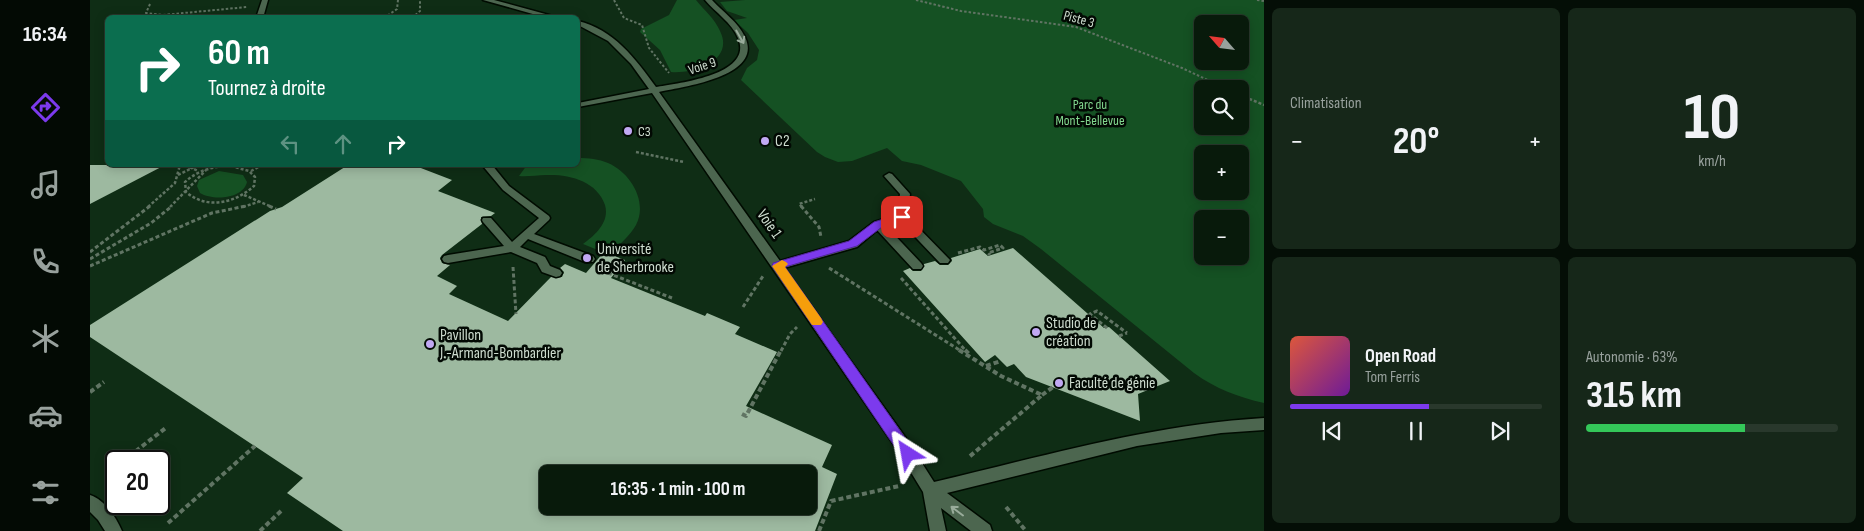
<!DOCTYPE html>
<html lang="fr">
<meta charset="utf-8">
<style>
:root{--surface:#081a0b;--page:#162719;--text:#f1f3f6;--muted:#98a19d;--line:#29382c;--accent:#7c3aed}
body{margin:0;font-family:"Sofia Sans Condensed",sans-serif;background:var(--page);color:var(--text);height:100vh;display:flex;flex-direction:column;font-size:19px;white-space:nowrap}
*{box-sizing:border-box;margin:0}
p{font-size:16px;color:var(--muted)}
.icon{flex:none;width:28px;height:28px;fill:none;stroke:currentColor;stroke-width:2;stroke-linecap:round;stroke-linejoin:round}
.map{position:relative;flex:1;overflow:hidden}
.side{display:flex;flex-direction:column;gap:8px;padding:8px;background:#040e06;width:600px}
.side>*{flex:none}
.top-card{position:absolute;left:15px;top:15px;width:475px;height:152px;border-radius:8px;box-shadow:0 2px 12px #0003,0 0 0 1px var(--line);background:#0b6e4f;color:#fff;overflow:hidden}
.needle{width:32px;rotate:298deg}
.controls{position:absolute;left:1104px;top:15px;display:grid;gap:10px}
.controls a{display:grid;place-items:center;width:55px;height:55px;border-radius:8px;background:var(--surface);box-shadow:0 2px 12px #0003,0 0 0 1px var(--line);font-size:25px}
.speed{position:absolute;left:15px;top:450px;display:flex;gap:10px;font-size:25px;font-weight:700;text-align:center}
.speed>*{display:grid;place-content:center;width:65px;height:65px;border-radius:50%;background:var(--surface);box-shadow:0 2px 12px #0003,0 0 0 1px var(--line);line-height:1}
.speed .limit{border:2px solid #111;border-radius:8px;background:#fff;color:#111}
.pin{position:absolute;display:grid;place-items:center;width:42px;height:42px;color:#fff;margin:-21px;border-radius:10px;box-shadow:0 2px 8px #0006}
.me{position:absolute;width:55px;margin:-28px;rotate:326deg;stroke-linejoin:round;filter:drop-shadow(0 0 4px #0008)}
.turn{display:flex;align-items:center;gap:18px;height:105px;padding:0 20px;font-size:22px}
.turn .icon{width:65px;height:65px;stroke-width:2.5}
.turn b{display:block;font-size:35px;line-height:42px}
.lanes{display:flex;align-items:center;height:48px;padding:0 20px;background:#0003;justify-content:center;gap:25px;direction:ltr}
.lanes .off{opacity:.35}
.big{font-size:38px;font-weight:700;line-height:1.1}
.side .tile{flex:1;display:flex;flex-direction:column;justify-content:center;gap:8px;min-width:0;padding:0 18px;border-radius:8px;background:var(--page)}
.side .dial{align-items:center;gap:0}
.dial b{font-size:65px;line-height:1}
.song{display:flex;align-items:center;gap:15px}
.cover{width:60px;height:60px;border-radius:8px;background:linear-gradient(135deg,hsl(10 70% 55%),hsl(280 70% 35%))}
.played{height:5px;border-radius:2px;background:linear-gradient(90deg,var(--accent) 55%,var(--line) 55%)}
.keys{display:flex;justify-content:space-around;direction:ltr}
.heat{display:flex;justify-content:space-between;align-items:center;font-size:28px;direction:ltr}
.charge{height:8px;border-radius:4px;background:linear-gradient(90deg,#34c759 63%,var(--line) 0)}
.side .tiles{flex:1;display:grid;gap:8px;grid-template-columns:repeat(2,1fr)}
.trip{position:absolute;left:449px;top:465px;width:278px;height:50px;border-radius:8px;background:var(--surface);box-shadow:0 2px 12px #0003,0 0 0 1px var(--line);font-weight:700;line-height:50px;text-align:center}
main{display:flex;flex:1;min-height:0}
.dock{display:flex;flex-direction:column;width:90px;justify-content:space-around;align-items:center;background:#030a04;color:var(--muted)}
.dock .icon{width:35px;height:35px}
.dock .current{color:var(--accent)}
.dock b{font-size:22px;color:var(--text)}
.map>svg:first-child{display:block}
.built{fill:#0f2d15;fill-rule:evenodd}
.green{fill:#155123;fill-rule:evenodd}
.building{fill:#9db9a0;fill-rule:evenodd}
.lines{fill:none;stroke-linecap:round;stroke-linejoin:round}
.service-casing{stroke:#000b00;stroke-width:3}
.path-far3{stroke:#607463;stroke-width:2;stroke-dasharray:2.5 2;stroke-linecap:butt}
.path-far2{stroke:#607463;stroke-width:2.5;stroke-dasharray:3 2;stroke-linecap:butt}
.path-far1{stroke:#607463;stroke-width:3;stroke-dasharray:4 2.5;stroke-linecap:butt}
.path{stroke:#607463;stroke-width:4;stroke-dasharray:5 3;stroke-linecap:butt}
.service{fill:#4c664f;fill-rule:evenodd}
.oneway{stroke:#99ac9b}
.route{fill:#7c3aed;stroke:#51269a}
.slow{fill:#f59e0b}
.poi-dot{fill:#c1a8f3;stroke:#020903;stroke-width:2}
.labels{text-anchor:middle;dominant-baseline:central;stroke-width:5;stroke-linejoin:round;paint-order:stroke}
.far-street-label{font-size:14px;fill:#cddbce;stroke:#020903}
.far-park-label{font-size:14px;fill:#82d78e;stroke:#020903}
.far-poi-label{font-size:14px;fill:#cddbce;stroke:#020903;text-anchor:start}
.poi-label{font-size:16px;fill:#cddbce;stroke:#020903;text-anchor:start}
.street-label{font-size:16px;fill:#cddbce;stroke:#020903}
</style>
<main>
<nav class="dock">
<b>16:34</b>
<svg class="icon current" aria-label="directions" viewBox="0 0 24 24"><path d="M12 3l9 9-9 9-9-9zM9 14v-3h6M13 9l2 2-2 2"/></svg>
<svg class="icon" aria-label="music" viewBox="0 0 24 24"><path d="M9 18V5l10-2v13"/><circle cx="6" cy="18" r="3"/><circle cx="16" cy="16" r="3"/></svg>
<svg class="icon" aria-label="phone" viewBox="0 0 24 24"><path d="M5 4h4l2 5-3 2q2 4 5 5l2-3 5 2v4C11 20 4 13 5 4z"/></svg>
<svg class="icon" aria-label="climate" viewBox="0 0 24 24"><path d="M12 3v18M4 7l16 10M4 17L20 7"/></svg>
<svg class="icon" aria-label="car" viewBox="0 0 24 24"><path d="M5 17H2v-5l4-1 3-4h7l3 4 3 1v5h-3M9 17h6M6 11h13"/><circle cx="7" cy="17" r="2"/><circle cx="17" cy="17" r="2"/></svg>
<svg class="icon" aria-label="filters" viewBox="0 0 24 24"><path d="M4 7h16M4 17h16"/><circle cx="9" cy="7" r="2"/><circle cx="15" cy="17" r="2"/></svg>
</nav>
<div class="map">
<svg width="1174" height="531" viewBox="0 0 1174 531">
<rect width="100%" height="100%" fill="#0b230f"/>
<path class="built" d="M0 0H714L1174 353V531H0ZM18 18H488V165H18ZM26 461H69V504H26ZM458 474H718V506H458Z"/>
<path class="green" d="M587 0H606C614 10 625 19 630 31 645 61 603 74 581 72L570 50 550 32 551 29 579 15Z
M655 0H1174V403C1148 397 1126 389 1104 373L951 249 933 236 903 224 894 217 893 209 871 181 831 165 812 161 797 148 762 161 748 162 735 157 727 152 651 80 657 68 667 60 669 50 658 33 644 20 657 18 637 11 630 2ZM1112 24H1150V61H1112ZM1112 89H1150V126H1112ZM1112 154H1150V191H1112ZM1112 219H1150V256H1112Z
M488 158C498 158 509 159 518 163 541 173 558 202 546 225 540 236 528 245 520 255L493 244C505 235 520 222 515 205 507 181 479 174 456 175 447 175 437 177 429 176L437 165H488Z
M129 171 153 175 157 182C153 199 123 201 110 193L107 186 109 180Z"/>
<path class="building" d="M0 165H75L0 204Z
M258 165H323L362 180 348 191 405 213 401 216 391 217 392 224 352 255 350 258 352 263 360 265 347 276 367 286 359 294 418 321 461 277H472L474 272 470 268 475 264 496 273 514 252 535 260 521 278 615 316 617 313 650 327 645 334 687 352 656 406 742 445 732 467 747 474 725 531H253L197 493 213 478 0 337V325L180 211 192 207ZM458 474H718V506H458Z
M923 248 1014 328 1019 327 1080 381 1048 394 1050 421 936 377 924 364 917 367 905 355 895 362 813 271 820 268 823 271H831L834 264 845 261 850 265H858L862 261 861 258 890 249 898 256Z"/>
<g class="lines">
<g class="service-casing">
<path id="service" d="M172 0H178L173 18H166Z
M393 0H404L470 18H457Z
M615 0H622C633 12 648 22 655 37 674 77 592 87 569 92L690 261 759 241 784 222 807 215 810 194 794 176 799 173 802 174 820 194 817 216 860 260 858 263H850L810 221 795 225 831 263 833 266 831 269H823L787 230 767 247 694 268 816 438 844 482C955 456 1059 425 1174 418V430L1131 433 1047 446 857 493 900 525 902 531H881L851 508 856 531H840L833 492 806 448 562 93 488 107V103L559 89 541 64 518 41 488 25V21C523 29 546 59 566 87 588 83 664 75 648 38 642 23 625 12 615 0Z
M392 165H402L419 186 459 216 460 218 459 220 444 234 503 256 505 259 503 262H495L438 239 430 247 455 257 460 266 470 270 472 273 470 276 466 277 452 272 447 263 421 252 358 263 354 262 352 259 354 256 358 255 414 246 393 222 392 220 393 218H401L422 242 449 218 413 190Z
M0 495C15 500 26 517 32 531H15L8 520 0 512Z"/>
</g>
<path class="path-far3" d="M524 0 534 18 552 25 559 48 579 73
M826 0 871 11 986 27 1092 68 1137 89
M1167 0 1174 1
M60 4 56 13 73 15 157 7
M294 18 307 9 308 0
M322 18 330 11V0
M370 18 376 16"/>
<path class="path-far2" d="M1150 95 1174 105
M546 152 594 162
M95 165 108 171
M141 166 159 171 165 177 164 186C145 203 117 210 96 192L95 182C108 170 124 166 141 166Z
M328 167 331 165
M161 171 172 165
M88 175 108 165
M154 195 182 207
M58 207 85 183 90 165
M80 207 121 165
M153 207 168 202
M712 207 709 204 725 199"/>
<path class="path-far1" d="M179 206 186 209
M711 206 729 227 731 237
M0 252 60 206
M868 253 890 247 894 250 910 245 913 248 898 253 900 255
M0 259 61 223 82 206
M0 266 122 213 156 206
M423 267 426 314
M739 268 871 351
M518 273 582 298
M811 278 876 351
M653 307 673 276
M1017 328 1000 314 1007 311 1037 333
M1029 336 1037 333
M691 351 700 334 707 327"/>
<path class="path" d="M869 350 911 376 952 395 879 457
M875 350 880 355
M896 366 911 361
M0 392 14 382
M952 395 963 387
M652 414 656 416 691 350
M33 461 77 427
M16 475 26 466
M916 507 936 531
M78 523 165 446
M170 531 191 511
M729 531 741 501 809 486"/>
<use href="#service" class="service"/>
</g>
<defs><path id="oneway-shaft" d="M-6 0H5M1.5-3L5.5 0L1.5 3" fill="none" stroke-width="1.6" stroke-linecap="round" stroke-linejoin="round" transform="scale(1.25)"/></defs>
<g class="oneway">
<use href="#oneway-shaft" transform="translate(650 37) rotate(60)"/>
<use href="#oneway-shaft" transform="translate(867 511) rotate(-143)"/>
</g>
<path class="route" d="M812 213 816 214V219L792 227 767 246 695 267 823 449 826 454 823 459 818 461 813 459 682 266 683 263 759 241 784 222Z"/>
<path class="slow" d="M692 260 696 262 698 264 695 267 731 318 733 322 731 325H722L682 266Z"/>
<g class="poi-dot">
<circle cx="538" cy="131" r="5"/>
<circle cx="675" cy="141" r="5"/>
<circle cx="497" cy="258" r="5"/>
<circle cx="946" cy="332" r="5"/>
<circle cx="340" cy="344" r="5"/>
<circle cx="969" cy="383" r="5"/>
</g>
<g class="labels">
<g class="far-street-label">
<text transform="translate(989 19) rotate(15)">Piste 3</text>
<text transform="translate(612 66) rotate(-18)">Voie 9</text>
</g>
<g class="far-park-label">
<text x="1000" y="104">Parc du<tspan x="1000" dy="16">Mont-Bellevue</tspan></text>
</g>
<g class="far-poi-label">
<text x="548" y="131">C3</text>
</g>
<g class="poi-label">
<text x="685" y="141">C2</text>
<text x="507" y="249">Université<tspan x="507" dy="18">de Sherbrooke</tspan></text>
<text x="956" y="323">Studio de<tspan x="956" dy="18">création</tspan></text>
<text x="350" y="335">Pavillon<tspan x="350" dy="18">J.-Armand-Bombardier</tspan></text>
<text x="979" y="383">Faculté de génie</text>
</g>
<g class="street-label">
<text transform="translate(679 224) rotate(55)">Voie 1</text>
</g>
</g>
</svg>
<div class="controls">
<a><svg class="needle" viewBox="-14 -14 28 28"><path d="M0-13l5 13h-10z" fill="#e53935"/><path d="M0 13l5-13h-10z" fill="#98a19d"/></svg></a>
<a><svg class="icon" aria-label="search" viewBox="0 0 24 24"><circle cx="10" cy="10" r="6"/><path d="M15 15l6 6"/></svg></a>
<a>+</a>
<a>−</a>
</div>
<div class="speed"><div class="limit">20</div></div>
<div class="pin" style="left:812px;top:217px;background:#d93025"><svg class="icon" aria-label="arrive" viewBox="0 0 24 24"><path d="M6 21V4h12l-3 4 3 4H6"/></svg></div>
<svg class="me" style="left:818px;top:454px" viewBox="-20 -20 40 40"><path d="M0-17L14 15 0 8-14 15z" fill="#7c3aed" stroke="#fff" stroke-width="4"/></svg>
<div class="trip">16:35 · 1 min · 100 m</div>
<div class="top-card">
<div class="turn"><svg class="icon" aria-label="right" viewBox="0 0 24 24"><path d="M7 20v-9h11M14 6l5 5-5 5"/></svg><div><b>60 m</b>Tournez à droite</div></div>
<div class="lanes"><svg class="icon off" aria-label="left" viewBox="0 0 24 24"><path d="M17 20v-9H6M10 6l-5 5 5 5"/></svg><svg class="icon off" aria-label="ahead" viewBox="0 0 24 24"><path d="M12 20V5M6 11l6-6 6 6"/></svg><svg class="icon" aria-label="right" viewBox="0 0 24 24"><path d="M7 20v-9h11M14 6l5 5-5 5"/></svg></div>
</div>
</div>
<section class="side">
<div class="tiles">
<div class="tile"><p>Climatisation</p>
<div class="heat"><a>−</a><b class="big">20°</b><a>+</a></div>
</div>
<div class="tile dial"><b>10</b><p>km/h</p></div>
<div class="tile">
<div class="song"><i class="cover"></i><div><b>Open Road</b><p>Tom Ferris</p></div></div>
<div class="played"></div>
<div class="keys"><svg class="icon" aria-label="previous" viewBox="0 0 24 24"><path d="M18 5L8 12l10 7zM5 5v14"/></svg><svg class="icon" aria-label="pause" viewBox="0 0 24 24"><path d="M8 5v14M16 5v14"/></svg><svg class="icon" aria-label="next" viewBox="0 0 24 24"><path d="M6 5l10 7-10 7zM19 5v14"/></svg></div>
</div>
<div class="tile"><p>Autonomie · 63%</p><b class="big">315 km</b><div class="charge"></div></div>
</div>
</section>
</main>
